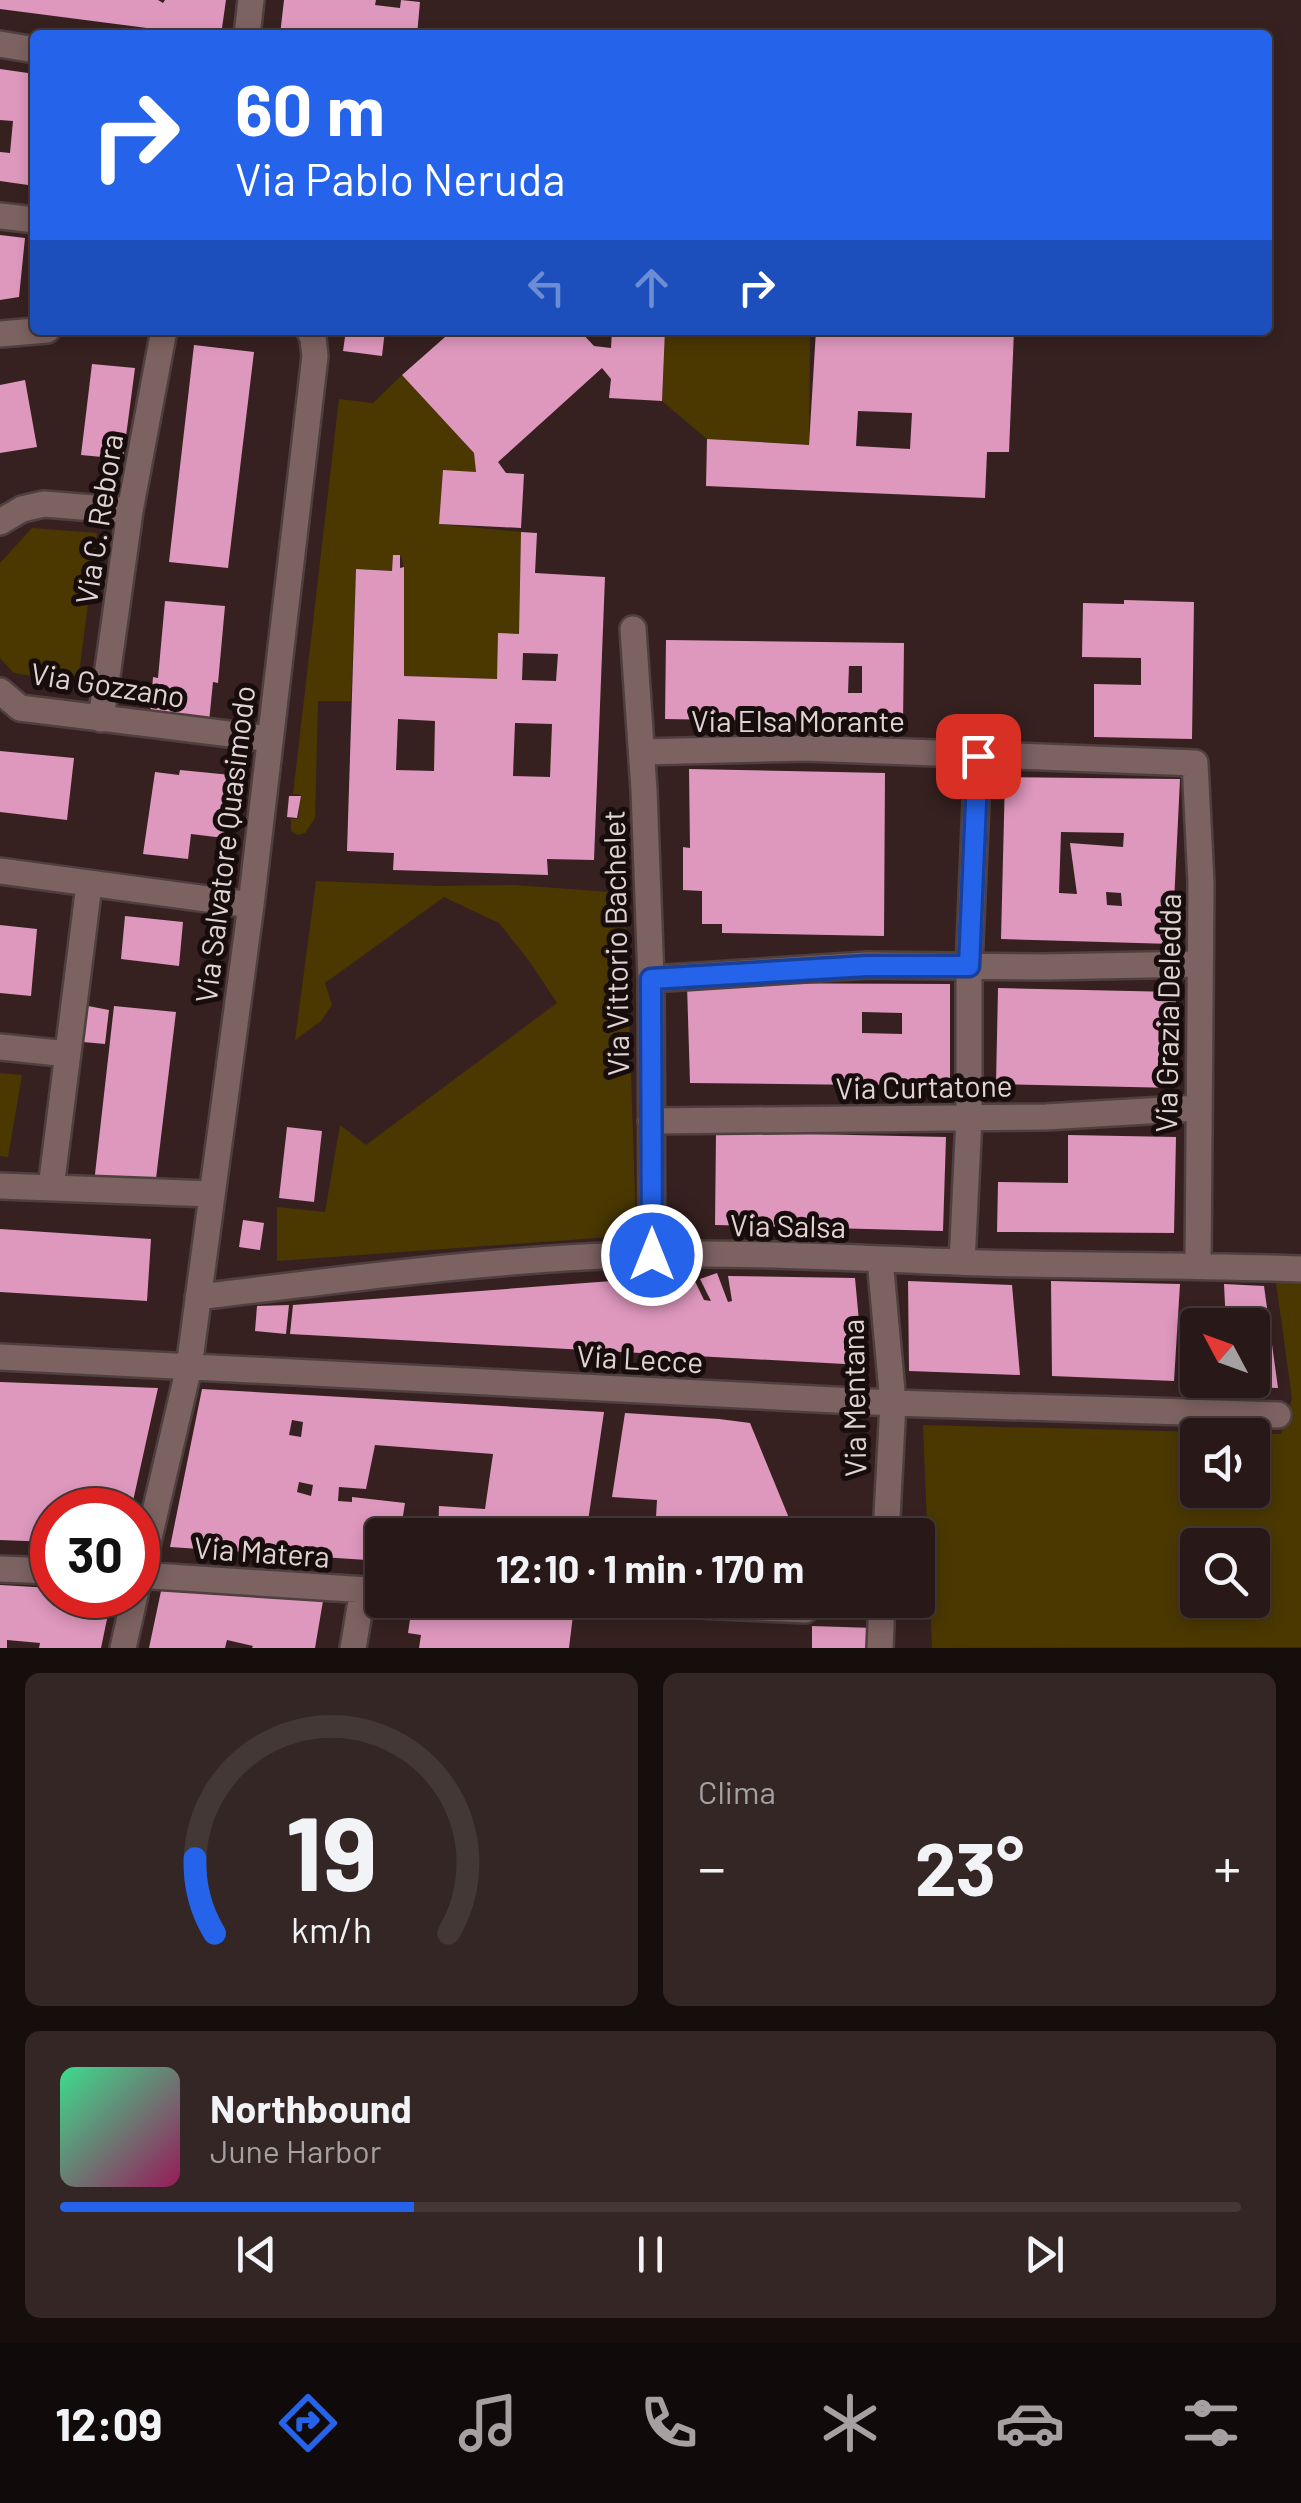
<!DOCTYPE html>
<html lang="it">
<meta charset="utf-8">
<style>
:root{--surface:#281918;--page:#342625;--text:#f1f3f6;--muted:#a5a0a2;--line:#443837;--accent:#2563eb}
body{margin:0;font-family:Barlow,sans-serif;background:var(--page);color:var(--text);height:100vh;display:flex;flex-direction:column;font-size:38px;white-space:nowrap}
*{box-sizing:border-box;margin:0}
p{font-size:32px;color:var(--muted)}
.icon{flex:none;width:55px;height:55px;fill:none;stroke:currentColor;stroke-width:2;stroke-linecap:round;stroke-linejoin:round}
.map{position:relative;height:1648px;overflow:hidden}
.sheet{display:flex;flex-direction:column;gap:25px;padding:25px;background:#160e0d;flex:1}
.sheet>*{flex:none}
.guide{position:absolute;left:30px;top:30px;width:1242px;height:305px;border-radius:10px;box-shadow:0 5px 15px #0003,0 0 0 2px var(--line);background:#2563eb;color:#fff;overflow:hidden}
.needle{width:65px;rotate:311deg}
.tools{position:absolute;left:1180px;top:1308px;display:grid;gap:20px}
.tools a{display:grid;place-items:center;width:90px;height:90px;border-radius:10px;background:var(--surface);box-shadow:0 5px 15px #0003,0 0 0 2px var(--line);font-size:50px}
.speed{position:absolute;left:30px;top:1488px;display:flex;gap:20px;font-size:50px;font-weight:700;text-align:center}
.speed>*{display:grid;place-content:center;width:130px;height:130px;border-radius:50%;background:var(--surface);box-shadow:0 5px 15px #0003,0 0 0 2px var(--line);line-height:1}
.speed .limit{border:15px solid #d22;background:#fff;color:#111}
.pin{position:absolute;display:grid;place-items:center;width:85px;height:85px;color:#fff;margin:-42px;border-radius:20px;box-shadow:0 5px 15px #0006}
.me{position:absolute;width:110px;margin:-55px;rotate:0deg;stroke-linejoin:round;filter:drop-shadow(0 0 8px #0008)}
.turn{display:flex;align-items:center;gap:35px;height:210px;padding:0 40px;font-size:45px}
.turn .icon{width:130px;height:130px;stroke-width:2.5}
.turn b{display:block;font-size:70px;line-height:85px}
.lanes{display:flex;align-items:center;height:95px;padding:0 40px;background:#0003;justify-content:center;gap:50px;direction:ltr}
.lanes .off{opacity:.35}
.big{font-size:75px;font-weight:700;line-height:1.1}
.sheet .card{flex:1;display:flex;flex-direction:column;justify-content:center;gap:15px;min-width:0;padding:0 35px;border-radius:15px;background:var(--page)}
.sheet .dial{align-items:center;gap:0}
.dial svg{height:260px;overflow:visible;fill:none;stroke:var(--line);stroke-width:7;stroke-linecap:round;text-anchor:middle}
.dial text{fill:var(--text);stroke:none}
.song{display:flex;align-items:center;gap:30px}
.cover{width:120px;height:120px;border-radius:15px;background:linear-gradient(135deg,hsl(150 70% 55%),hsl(330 70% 35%))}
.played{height:10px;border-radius:5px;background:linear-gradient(90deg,var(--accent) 30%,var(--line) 30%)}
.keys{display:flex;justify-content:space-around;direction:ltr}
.heat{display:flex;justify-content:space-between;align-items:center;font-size:55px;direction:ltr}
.sheet .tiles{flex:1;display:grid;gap:25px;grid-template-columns:1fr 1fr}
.card:last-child{grid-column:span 2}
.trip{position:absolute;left:365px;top:1518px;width:570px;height:100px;border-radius:10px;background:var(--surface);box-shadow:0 5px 15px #0003,0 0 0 2px var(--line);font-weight:700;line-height:100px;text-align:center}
.tabs{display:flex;height:160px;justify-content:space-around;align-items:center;background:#100a0a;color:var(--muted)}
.tabs .icon{width:70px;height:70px}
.tabs .current{color:var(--accent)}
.tabs b{font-size:45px;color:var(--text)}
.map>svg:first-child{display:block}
.green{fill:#4a3800;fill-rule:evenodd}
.building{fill:#de97bd;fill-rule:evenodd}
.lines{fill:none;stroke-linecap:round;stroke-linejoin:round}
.street-casing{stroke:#503f3f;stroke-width:30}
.street{stroke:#7c6261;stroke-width:25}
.route-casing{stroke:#184099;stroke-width:25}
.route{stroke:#2563eb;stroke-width:18}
.labels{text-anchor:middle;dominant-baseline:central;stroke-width:10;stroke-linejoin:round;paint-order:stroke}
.street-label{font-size:30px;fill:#e3d4d4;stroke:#170d0d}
</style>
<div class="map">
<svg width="1301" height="1648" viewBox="0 0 1301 1648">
<rect width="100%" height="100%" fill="#362120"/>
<path class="green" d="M665 330H810L809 445 707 439 662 401Z
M402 375 474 453 476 472 443 471 439 524 521 532 519 634 497 679 404 676V568L401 556H393L392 571 356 569 351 701H318L315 818 305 833 298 835 291 831V819H298L301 795 293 794 339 399 373 403Z
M32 528 97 533 79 674 62 681 14 673 0 658V563Z
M316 881 439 886 514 885 625 893 636 1226 625 1236 277 1261V1207L325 1212 340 1125 366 1145 557 1003 530 962 499 923 444 897 325 983 332 1005 321 1021 295 1040Z
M0 1073 22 1075 8 1157 0 1156Z
M1276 1283H1301V1647L932 1648 923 1425 1281 1434 1292 1398ZM1198 1435H1252V1490H1198ZM1198 1545H1252V1600H1198Z"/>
<path class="building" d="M0 0H158L163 3 165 0H226L221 35H201L0 9Z
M284 0H376L375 5 400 8 401 0 420 2 417 35H280Z
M0 69 35 74V186L0 181V152L10 153 13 121 0 120Z
M0 235 25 238 19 297 0 300Z
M346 330H385L382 356 343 351Z
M453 330H579L594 346 611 348 612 330H665L662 401 609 398 611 379 602 368 498 462 506 473 524 474 521 528 439 524 443 470 476 472 474 453 402 375Z
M816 330H1014L1009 452H987L985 498 706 486 707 439 809 445ZM858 411 912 413 910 449 856 446Z
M194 345 254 352 228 568 169 562Z
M92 364 135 368 123 459 81 455Z
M25 380 37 447 0 453V385Z
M521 532 537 533 535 573 605 577 594 860 547 859 548 875 393 870 394 853 347 851 356 569 392 571 393 555H400V568L404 567V676L497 679 498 633 519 634ZM523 653 558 654 556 681 522 680ZM398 719 435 721 434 771 396 770ZM515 723 552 724 550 777 513 776Z
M1124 600 1194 602 1192 739 1094 737V684L1141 685V658L1082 657 1083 603 1124 604Z
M165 601 225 606 218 683 213 682 209 722 150 716 153 677 158 678Z
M666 640 904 643 903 723 665 719ZM849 666H862V693H848Z
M0 751 74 758 67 820 0 812Z
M689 769 885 773 884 936 722 933V924H702V891L683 890V847L690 848Z
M180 770 231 775 224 838 191 834 188 859 143 854 155 772 179 775Z
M1005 777 1180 779 1172 944 1001 939ZM1061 832 1124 833 1123 847 1070 843 1077 894 1059 893ZM1106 892 1121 893 1122 906 1107 905Z
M289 796H301L297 818 287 817Z
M125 916 183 922 179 966 121 959Z
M0 925 37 929 31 996 0 993Z
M719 983 950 984V1086L690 1083 687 985ZM862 1012 902 1013V1034L862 1033Z
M998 988 1176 992V1088L996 1084Z
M88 1006 109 1010 105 1044 83 1042Z
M114 1006 176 1012 155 1187 94 1183Z
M287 1127 322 1131 314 1202 279 1198Z
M716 1132 946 1137 943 1231 715 1225Z
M1068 1135 1176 1137 1174 1233 997 1232 998 1182 1068 1183Z
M243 1220 264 1223 260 1250 239 1247Z
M0 1229 151 1239 147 1301 0 1292Z
M717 1273 728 1302 732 1301 728 1276 855 1278 863 1365 290 1334 293 1305 692 1275 704 1300 711 1301 700 1279Z
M908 1281 1012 1285 1020 1375 909 1371Z
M1051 1281 1180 1284 1174 1381 1052 1376Z
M1224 1284 1264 1286 1278 1388 1229 1386V1380H1252V1325H1226Z
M289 1305 286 1334 255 1331 257 1306Z
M0 1382 158 1388 131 1510H52V1542L0 1540Z
M202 1389 604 1412 586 1535H438L439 1506 485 1509 493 1454 375 1445 366 1489 339 1487 338 1501 352 1502V1497L405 1503 400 1535H382V1561L170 1547ZM292 1420 303 1422 301 1437 289 1435ZM299 1482 313 1485 311 1496 297 1492Z
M625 1413 719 1419 750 1423 796 1535H655L657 1500 612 1497Z
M0 1585 52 1588V1595H112L101 1648H39L40 1643 7 1640V1648H0Z
M161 1591 323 1601 315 1648H252L253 1646 227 1640 225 1648H149Z
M425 1604 573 1615 569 1648H419L421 1635 408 1633 412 1606 425 1607Z
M812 1626 874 1628V1648H812Z"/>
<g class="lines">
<g class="street-casing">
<path id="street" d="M247 35 251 0
M0 44 35 50
M0 216 35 220
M0 334 47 330
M0 522 22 509 44 504 130 511
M633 629 644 790 651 979 652 1255
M0 691 20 708 270 739
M101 719 130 511 164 330
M642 752 806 748 1195 763 1201 883 1198 1265
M0 871 251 905
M651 979 867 965 1044 967 1199 964
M0 1047 68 1054
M651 1121 1046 1117 1198 1108
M0 1186 212 1194
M51 1188 89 885
M880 1259 893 1403 886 1535
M962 1262 969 1118V966L978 756
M198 1297C341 1280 484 1260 627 1255 746 1251 865 1259 983 1263 1089 1266 1195 1265 1301 1269
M0 1357 893 1403 1278 1415
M0 1569 52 1571
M138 1575 382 1591
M138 1585 189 1367 251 905 315 356 313 338 309 330
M589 1600 805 1610
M123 1648 135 1595
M353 1648 363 1590
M880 1648 882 1600"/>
</g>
<use href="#street" class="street"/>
</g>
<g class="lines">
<g class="route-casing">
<path id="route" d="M652 1255 651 979 867 966H969L978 756"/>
</g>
<use href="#route" class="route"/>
</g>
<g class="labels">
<g class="street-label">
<text transform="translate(98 519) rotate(-81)">Via C. Rebora</text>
<text transform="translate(108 684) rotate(9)">Via Gozzano</text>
<text x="798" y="720">Via Elsa Morante</text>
<text transform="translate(224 844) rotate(-83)">Via Salvatore Quasimodo</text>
<text transform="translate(615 943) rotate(-91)">Via Vittorio Bachelet</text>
<text transform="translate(1167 1013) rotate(-89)">Via Grazia Deledda</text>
<text transform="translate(924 1086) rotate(-1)">Via Curtatone</text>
<text transform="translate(788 1225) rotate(1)">Via Salsa</text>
<text transform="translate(640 1358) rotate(3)">Via Lecce</text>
<text transform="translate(853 1398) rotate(-91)">Via Mentana</text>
<text transform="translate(262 1551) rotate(4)">Via Matera</text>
</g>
</g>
</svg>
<div class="tools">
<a><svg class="needle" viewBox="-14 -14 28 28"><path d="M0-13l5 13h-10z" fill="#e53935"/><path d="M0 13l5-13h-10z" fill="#a5a0a2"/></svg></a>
<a><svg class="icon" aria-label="sound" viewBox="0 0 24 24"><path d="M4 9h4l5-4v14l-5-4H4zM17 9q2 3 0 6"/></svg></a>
<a><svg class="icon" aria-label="search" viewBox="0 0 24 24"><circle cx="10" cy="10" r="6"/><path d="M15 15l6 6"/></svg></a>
</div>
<div class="speed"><div class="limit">30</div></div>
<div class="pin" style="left:978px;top:756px;background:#d93025"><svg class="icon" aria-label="arrive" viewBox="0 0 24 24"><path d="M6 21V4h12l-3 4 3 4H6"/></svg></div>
<svg class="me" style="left:652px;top:1255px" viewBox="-20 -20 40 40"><circle r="17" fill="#2563eb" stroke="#fff" stroke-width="3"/><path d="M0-11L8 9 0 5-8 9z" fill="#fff"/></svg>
<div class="trip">12:10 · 1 min · 170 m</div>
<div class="guide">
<div class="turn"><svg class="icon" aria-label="right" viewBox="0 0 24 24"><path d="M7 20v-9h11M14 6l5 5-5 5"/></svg><div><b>60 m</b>Via Pablo Neruda</div></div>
<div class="lanes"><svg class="icon off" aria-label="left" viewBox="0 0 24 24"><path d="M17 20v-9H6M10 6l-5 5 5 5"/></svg><svg class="icon off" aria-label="ahead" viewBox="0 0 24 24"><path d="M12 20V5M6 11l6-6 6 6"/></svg><svg class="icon" aria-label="right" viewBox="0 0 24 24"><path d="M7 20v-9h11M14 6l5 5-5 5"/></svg></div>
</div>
</div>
<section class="sheet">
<div class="tiles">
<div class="card dial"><svg viewBox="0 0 100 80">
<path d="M14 69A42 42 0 1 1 86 69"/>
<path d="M14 69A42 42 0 0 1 8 46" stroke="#2563eb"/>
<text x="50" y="56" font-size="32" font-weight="700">19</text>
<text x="50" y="72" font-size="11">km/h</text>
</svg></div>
<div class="card"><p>Clima</p>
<div class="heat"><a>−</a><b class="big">23°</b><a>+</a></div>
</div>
<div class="card">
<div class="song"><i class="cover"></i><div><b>Northbound</b><p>June Harbor</p></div></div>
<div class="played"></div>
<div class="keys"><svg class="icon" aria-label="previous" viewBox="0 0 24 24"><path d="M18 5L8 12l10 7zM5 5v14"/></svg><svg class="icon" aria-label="pause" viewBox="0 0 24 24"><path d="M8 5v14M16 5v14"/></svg><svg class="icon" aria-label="next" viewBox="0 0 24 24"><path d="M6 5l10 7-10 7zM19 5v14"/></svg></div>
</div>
</div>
</section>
<nav class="tabs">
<b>12:09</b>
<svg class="icon current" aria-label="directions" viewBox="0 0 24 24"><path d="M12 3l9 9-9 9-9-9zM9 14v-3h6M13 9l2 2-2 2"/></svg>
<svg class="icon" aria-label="music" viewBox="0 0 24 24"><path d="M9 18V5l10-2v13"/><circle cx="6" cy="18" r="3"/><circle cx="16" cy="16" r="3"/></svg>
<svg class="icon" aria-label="phone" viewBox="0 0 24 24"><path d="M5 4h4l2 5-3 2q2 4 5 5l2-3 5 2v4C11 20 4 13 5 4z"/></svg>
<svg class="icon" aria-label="climate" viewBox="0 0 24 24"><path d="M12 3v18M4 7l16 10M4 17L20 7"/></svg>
<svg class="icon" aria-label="car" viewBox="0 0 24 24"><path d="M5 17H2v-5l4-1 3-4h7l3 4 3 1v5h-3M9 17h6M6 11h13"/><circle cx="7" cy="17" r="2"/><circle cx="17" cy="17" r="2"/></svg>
<svg class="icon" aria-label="filters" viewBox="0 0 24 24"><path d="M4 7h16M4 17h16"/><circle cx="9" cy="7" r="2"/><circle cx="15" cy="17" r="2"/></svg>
</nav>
